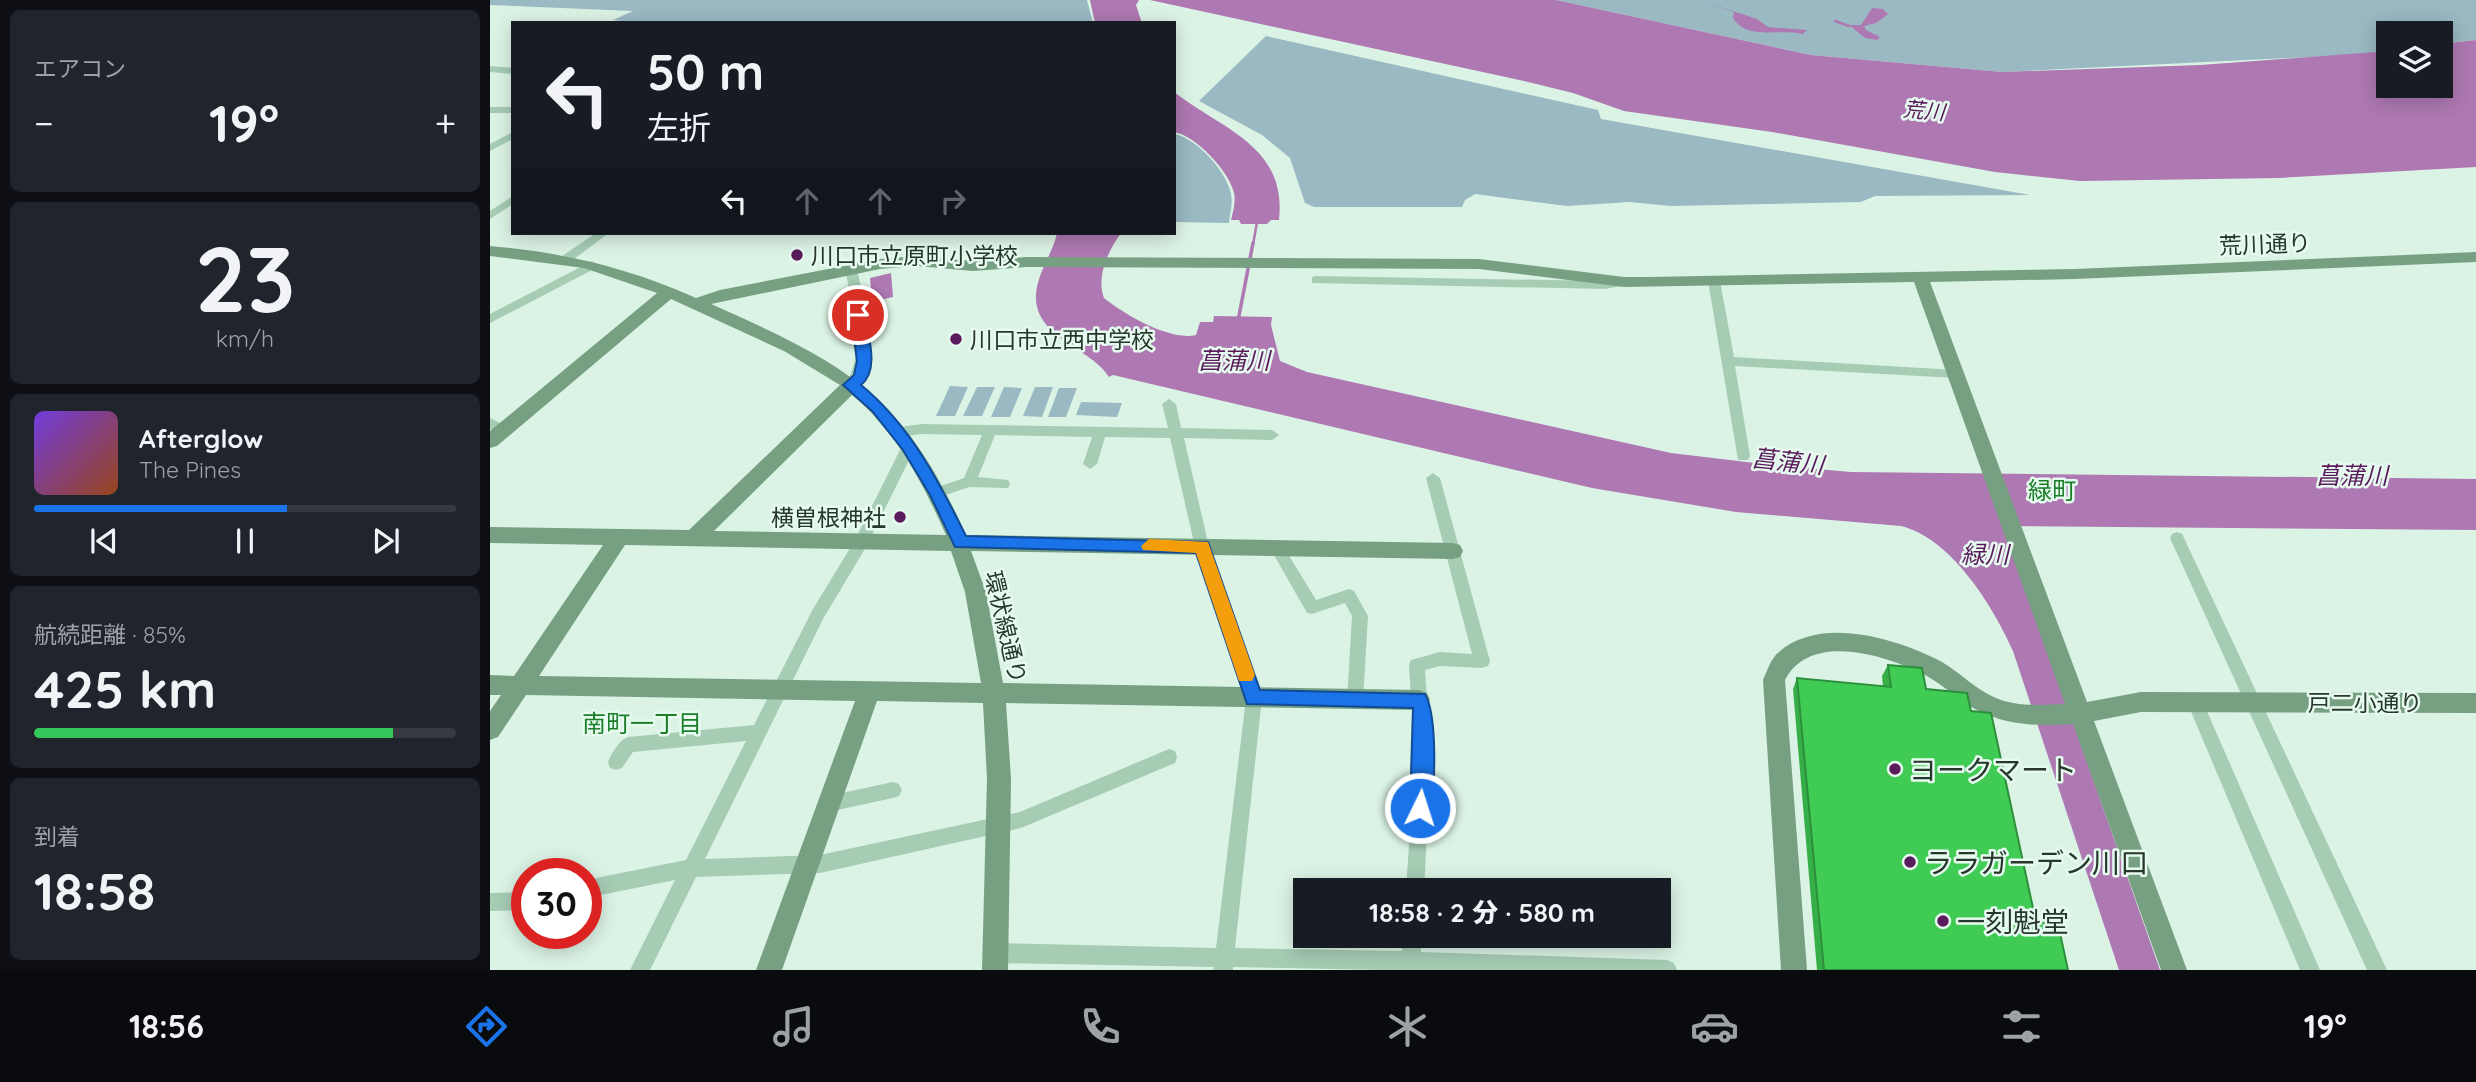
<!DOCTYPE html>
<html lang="ja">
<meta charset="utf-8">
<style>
:root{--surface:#171b24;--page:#20242c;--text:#f1f3f6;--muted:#9ea1a6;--line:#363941;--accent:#1a73e8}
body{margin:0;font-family:Quicksand,"Noto Sans JP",sans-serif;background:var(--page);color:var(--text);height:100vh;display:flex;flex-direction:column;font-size:26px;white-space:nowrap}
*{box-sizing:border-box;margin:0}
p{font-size:23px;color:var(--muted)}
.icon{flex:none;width:38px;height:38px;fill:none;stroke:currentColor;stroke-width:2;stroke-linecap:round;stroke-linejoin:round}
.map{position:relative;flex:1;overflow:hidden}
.panel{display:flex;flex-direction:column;gap:10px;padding:10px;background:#0d0f14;width:490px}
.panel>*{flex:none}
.guide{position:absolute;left:21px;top:21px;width:665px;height:214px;border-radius:0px;box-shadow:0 4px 18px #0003;background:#171b24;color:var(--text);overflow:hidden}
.buttons{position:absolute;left:1886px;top:21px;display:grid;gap:14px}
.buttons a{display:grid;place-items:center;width:77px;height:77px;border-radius:0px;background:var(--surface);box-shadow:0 4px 18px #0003;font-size:35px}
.speed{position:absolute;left:21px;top:858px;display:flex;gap:14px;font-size:35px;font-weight:700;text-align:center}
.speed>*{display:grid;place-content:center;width:91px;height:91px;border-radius:50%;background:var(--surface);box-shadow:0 4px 18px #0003;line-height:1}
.speed .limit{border:10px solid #d22;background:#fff;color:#111}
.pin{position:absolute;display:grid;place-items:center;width:60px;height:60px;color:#fff;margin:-30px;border:4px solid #fff;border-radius:50%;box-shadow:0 2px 7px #0007}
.me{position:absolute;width:77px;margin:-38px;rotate:4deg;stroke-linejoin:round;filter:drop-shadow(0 0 5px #0008)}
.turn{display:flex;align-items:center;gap:24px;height:147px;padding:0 21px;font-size:32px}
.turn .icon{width:91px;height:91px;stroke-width:2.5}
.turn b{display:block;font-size:49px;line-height:60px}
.lanes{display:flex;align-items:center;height:66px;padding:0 21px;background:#0003;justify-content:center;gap:35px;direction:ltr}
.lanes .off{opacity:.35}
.big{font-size:52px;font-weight:800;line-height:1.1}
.panel .tile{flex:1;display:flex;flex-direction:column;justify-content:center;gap:10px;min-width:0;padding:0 24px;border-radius:10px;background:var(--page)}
.panel .dial{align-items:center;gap:0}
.dial b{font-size:91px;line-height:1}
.song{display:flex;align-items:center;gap:21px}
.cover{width:84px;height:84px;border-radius:10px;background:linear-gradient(135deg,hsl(260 70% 55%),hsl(20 70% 35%))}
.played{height:7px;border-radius:4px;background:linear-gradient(90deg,var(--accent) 60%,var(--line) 60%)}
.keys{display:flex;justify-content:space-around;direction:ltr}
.heat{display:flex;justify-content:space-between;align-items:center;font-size:38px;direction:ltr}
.charge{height:10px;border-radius:5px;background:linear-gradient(90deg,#34c759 85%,var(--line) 0)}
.trip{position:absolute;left:803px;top:878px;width:378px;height:70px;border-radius:0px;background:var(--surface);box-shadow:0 4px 18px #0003;font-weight:800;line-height:70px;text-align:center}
.tabs{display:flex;height:112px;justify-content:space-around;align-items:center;background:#090b0e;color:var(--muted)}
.tabs .icon{width:49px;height:49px}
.tabs .current{color:var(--accent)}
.tabs b{font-size:32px;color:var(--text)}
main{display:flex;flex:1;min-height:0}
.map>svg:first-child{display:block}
.green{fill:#9ab9c3}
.water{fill:#ae78b2}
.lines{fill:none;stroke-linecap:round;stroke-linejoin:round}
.stream-far1{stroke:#ae78b2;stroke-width:2.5}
.stream{stroke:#ae78b2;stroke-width:3.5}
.street{fill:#a6ccb4;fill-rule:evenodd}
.secondary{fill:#77a082;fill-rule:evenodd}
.wall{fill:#37af48}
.building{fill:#40cc54;stroke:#2d8f3b;stroke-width:2}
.route{fill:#1a73e8;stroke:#114b97;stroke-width:2}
.slow{fill:#f59e0b}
.poi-dot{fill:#591b5b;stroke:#e7faf0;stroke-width:2.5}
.labels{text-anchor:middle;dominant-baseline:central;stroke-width:5;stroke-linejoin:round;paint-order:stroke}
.far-water-label{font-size:21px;font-style:italic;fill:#591b5b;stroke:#e7faf0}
.street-label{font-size:23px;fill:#27372b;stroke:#e7faf0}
.poi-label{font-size:23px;fill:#27372b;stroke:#e7faf0;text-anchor:start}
.water-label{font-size:24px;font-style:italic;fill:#591b5b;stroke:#e7faf0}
.neighbourhood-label{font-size:24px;fill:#1b7e29;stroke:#e7faf0}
.near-poi-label{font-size:28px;fill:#27372b;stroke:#e7faf0;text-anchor:start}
</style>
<main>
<section class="panel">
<div class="tile"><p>エアコン</p>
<div class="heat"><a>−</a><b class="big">19°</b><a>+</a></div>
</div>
<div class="tile dial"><b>23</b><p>km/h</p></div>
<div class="tile">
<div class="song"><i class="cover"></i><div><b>Afterglow</b><p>The Pines</p></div></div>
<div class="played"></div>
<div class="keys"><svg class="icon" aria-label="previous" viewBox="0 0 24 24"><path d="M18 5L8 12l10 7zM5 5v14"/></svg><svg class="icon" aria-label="pause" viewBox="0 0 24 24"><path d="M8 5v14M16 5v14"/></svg><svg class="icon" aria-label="next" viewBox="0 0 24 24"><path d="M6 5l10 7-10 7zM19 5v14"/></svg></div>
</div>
<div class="tile"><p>航続距離 · 85%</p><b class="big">425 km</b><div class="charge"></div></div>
<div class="tile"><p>到着</p><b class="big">18:58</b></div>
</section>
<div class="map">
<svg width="1986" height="970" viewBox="0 0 1986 970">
<rect width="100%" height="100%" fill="#dbf3e5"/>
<path class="green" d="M0 0H597L603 23H151L123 20 143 11 0 5Z
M1066 0H1986V40L1951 44V33H1899V51L1860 55 1512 72 1321 55Z
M776 36 1108 110 1111 119 1540 195 1385 196 1371 202 1181 206 1139 202 1077 206 985 194 975 200 972 207H824L815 203 800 158 772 135 709 101Z
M684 134C707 138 737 172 741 194 743 204 740 213 739 223L684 222Z
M460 386 478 387 465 416H446Z
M487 387H505L492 416H473Z
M514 387 532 388 520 417H501Z
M545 387H563L552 417 533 416Z
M569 388H587L576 417H558Z
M591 402 632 403 627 417 586 415Z"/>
<path class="water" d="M600 0H649L646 5 652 23H605Z
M660 0H1066L1321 55 1512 72 1710 65 1899 51V86H1951V44L1986 40V167L1789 178 1590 181 1505 172 1282 132 1134 111 1083 93 1034 81Z
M1209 0 1267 19 1278 27 1317 30 1313 34C1290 28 1257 41 1243 18L1244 12Z
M1382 8 1393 9 1398 14 1386 23 1374 26 1376 30 1390 37 1387 40 1375 38 1359 25H1371Z
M684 92C733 130 797 146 789 220H781L777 224H751L749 220H741C743 212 746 201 744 193 740 172 705 135 684 132Z
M567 233H631C618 251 606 277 614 298 635 315 680 341 706 335L710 322H723L724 316 782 317 781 325 790 361 817 372 1181 453 1291 466 1361 472 1986 479V530L1514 526 1670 970H1629L1523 651C1503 606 1461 538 1411 526L1246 512 1102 488 623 375 619 377C602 348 544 338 546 295 547 273 563 253 567 233Z
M401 273 403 297 382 302 380 278Z"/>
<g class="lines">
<path class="stream-far1" d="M1345 21 1359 26
M763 245 767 222"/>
<path class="stream" d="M748 321 763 243"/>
<path class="street" d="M0 66 23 68V74L0 72Z
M0 107H23V113H0Z
M23 132V139L0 151V144Z
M23 196V204L0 219V211Z
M106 233H119L80 262H72V256Z
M102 261 108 265 106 268 0 323V314Z
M361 265 367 269C372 296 396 376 361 390L355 385C377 350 362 307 355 269Z
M826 276 1115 281 1133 278 1139 282 1137 285 1115 289 822 283V277Z
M1224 277 1230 281 1244 357 1466 370 1472 374 1466 378 1245 366 1260 456 1258 460H1248L1218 281Z
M679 399 686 404 691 428 782 430 789 435 782 440 694 438 719 547 772 698 745 948 912 951 913 936H931V952L1177 960 1184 963 1187 970H893L743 967V970H723L724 967 506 963 499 960 496 953 499 946 506 943 726 948 756 698 705 547 680 438 615 437 607 464 600 469 593 464 602 437 505 435 488 477 518 480 520 484 518 488 479 487 447 498 442 497 440 493 442 489 474 478 492 435 432 434 409 437 402 432 409 427 432 424 678 428 672 404Z
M0 418 19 427 21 430 19 433 14 435 0 429Z
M419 441 426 446 376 547 333 619 215 859 330 855 530 812 679 749 685 751 687 757 685 763 531 828 330 873 206 877 160 970H140L185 880 96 898V880L196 860 256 741 143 752 132 768 126 770 120 768 118 762C122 753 128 741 138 737L264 725 323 609 365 540 414 442Z
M943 473 950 478 1000 661 998 666 992 668 950 666 935 670 937 699 941 707V753L934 891H916L925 753V708L921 700 919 665 921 660 950 652 982 654 936 478Z
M1687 532 1692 534 1694 538 1897 970H1877L1680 538 1682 534Z
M787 542 792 544 826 600 859 589 864 591 878 616 873 700 871 705 865 707 859 705 857 700 862 616 855 603 822 614 817 613 780 548 782 544Z
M1705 695 1711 697 1713 702 1830 970H1810L1697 702 1699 697Z
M403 782 409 784 412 790 409 796 403 798 338 812 332 810 329 804 332 798 338 796Z
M37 892V910L0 911V893Z"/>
<path class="secondary" d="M0 246C76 253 136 267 206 298L230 290 390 259 427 256 483 261 537 257 989 259 1134 277H1159L1585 269 1986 252V262L1585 279 1440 282 1597 702 1651 692 1986 693V713L1651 712 1604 721 1697 970H1671L1583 724C1554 726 1525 726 1498 715 1474 706 1457 687 1435 675 1396 655 1320 631 1295 680L1317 970H1291L1273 680C1277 671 1281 658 1289 652 1331 615 1408 639 1452 662 1471 673 1486 690 1506 698 1527 707 1553 705 1575 704L1424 282 1134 287 989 269 537 267 483 271 427 266 390 269 221 304C356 364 414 394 476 535L963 543 970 545 973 551 970 557 963 559 481 551 496 592 513 683 929 690 937 693 940 700 937 707 929 710 516 703 521 779 518 970H492L497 779 493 703 387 701 292 970H266L365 701 36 695 8 737 0 740V711L11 695H0V675L24 676 113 545 0 543V527L199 530 350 385 294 351 181 299 7 446 0 448V431L167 293 94 268 0 256ZM362 395C406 431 433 483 456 535L224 531ZM135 545 461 551 475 592 491 683 49 676Z"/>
</g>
<path class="wall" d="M1398 665 1436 689 1481 711 1546 922 1578 970H1327L1303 689 1307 678 1393 687 1392 676Z"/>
<path class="building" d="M1398 665 1432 668 1436 689 1477 693 1481 711 1501 713 1546 922 1568 924 1578 970H1334L1307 678 1401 687Z"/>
<path class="route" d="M368 311 375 315C378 336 390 370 371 385 420 425 448 480 476 536L718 542 770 690 935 694C947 715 947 792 937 815L930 818 923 815 920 808 923 708 757 704 706 553 465 547 440 495 413 450 382 411 353 385 364 375 367 361 361 315Z"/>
<path class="slow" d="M659 539 718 542 765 675 762 681H749L747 675 706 553 653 550 651 546Z"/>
<g class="poi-dot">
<circle cx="307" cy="255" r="7"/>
<circle cx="466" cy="339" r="7"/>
<circle cx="410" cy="517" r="7"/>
<circle cx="1405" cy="769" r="7"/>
<circle cx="1420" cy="862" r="7"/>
<circle cx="1453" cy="921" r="7"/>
</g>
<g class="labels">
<g class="far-water-label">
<text transform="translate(1434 110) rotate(5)">荒川</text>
</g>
<g class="street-label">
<text transform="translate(1775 244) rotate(-2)">荒川通り</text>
<text transform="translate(516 627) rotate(77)">環状線通り</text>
<text x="1875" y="702">戸二小通り</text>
</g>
<g class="poi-label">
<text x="321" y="255">川口市立原町小学校</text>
<text x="480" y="339">川口市立西中学校</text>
<text x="396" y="517" text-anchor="end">横曽根神社</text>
</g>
<g class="water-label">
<text x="744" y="360">菖蒲川</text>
<text transform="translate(1298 461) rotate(6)">菖蒲川</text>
<text x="1862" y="475">菖蒲川</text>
<text x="1495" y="554">緑川</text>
</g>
<g class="neighbourhood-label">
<text x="1562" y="490">緑町</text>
<text x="152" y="723">南町一丁目</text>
</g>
<g class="near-poi-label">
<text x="1419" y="769">ヨークマート</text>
<text x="1434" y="862">ララガーデン川口</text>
<text x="1467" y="921">一刻魁堂</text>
</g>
</g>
</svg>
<div class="buttons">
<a><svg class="icon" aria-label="layers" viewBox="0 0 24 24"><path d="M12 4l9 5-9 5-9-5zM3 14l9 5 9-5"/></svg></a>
</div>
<div class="speed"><div class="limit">30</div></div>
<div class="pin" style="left:368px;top:315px;background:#d93025"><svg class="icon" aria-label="arrive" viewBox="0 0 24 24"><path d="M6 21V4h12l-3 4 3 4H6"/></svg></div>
<svg class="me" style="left:930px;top:808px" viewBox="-20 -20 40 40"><circle r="17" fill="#1a73e8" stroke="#fff" stroke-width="3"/><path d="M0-11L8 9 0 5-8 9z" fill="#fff"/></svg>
<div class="trip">18:58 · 2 分 · 580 m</div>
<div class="guide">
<div class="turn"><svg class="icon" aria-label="left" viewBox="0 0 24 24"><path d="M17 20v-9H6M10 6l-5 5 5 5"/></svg><div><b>50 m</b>左折</div></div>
<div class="lanes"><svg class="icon" aria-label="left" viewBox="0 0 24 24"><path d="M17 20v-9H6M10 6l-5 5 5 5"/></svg><svg class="icon off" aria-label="ahead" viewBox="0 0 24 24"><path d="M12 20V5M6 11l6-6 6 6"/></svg><svg class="icon off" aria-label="ahead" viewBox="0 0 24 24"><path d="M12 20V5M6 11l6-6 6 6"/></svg><svg class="icon off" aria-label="right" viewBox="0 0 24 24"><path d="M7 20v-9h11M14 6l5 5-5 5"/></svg></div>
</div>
</div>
</main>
<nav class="tabs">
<b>18:56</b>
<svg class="icon current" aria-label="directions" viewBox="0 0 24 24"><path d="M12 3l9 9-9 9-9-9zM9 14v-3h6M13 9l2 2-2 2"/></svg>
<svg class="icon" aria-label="music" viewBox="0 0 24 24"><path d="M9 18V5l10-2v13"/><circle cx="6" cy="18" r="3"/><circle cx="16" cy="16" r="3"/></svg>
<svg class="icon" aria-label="phone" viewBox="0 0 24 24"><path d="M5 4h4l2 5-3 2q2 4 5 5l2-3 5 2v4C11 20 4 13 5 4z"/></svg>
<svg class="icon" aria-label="climate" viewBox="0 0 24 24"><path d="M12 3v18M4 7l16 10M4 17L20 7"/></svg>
<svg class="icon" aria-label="car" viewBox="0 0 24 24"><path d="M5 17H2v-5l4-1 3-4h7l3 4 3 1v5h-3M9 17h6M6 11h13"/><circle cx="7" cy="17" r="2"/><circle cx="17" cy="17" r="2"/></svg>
<svg class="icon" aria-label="filters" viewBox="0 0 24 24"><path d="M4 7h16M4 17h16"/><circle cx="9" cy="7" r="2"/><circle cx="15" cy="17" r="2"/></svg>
<b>19°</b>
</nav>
